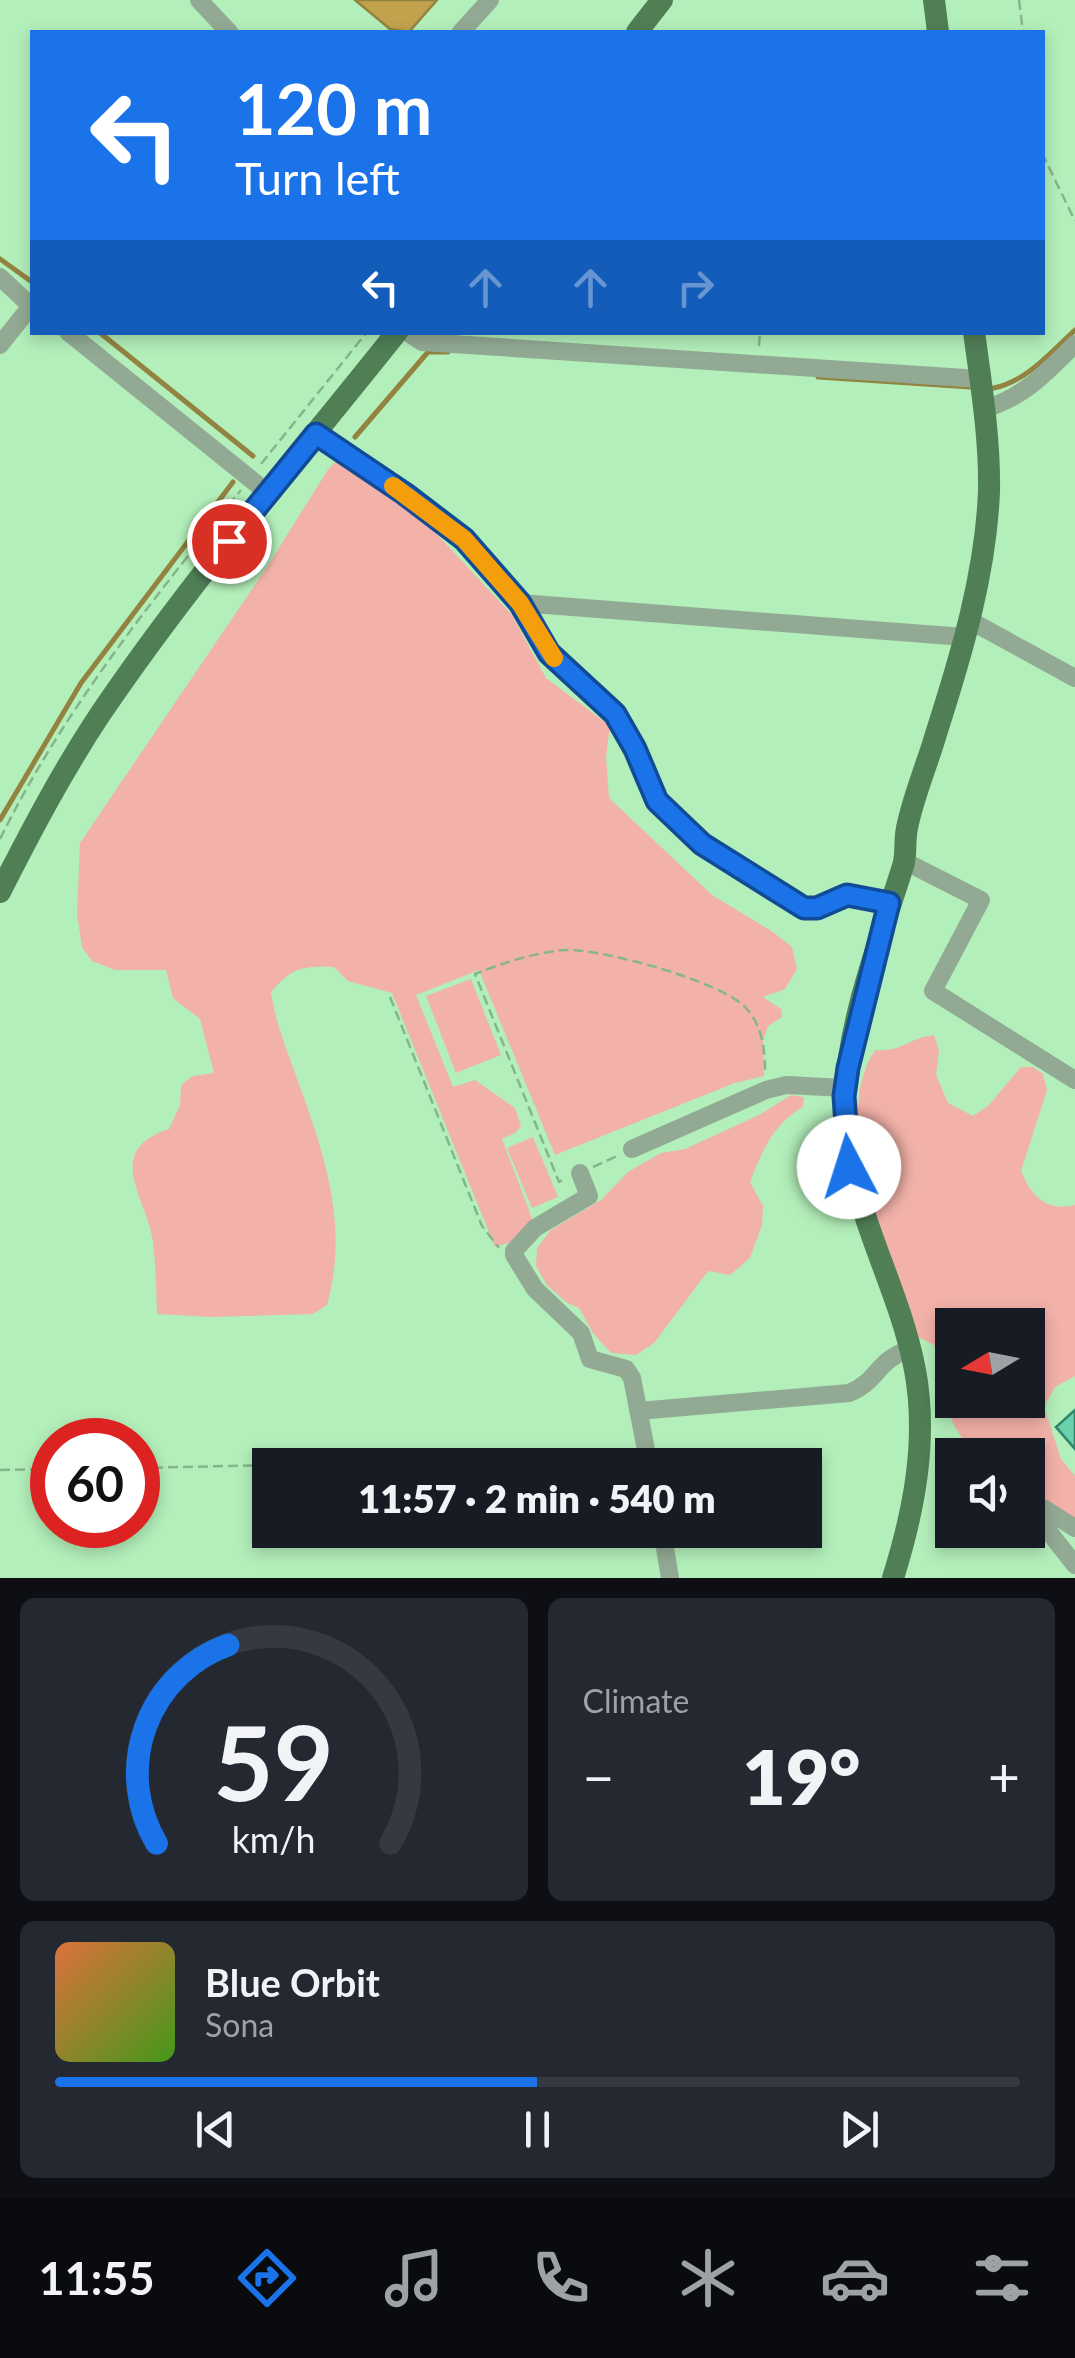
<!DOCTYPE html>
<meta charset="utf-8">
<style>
:root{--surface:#171b24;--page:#242831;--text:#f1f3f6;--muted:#9ea1a6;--line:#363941;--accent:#1a73e8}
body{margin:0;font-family:Lato,sans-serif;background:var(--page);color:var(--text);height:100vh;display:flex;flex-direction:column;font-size:38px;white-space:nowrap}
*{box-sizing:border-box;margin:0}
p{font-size:32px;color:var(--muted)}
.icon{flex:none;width:55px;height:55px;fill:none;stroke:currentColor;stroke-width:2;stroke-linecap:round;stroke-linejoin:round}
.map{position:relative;height:1578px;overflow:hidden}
.sheet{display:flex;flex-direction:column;gap:20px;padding:20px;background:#0d0f14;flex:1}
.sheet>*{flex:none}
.guide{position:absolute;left:30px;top:30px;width:1015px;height:305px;border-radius:0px;box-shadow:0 5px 15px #0003;background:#1a73e8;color:#fff;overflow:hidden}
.needle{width:65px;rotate:260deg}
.buttons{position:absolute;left:935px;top:1308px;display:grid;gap:20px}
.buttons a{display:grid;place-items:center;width:110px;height:110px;border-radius:0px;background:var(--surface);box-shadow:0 5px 15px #0003;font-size:50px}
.speed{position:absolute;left:30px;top:1418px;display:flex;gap:20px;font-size:50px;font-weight:700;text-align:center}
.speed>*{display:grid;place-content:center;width:130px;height:130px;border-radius:50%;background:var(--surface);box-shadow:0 5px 15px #0003;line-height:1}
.speed .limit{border:15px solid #d22;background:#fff;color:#111}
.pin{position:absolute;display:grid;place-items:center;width:85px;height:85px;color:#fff;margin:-42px;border:5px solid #fff;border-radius:50%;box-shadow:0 2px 10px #0007}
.me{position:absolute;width:110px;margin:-55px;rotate:355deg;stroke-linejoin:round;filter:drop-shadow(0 0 8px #0008)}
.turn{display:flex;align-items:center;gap:35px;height:210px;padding:0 40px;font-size:45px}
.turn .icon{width:130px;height:130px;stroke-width:2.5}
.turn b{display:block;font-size:70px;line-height:85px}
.lanes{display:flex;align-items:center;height:95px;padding:0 40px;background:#0003;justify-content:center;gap:50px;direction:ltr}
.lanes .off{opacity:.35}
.big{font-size:75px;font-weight:800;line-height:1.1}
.sheet .widget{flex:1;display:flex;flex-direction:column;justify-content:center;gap:15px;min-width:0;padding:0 35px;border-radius:15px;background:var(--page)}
.sheet .dial{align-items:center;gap:0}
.dial svg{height:260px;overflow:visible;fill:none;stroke:var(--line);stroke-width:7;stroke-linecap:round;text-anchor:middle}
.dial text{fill:var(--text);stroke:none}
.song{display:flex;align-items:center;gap:30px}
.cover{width:120px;height:120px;border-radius:15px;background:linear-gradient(135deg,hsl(20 70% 55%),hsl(100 70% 35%))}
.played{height:10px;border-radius:5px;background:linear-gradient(90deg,var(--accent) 50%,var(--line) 50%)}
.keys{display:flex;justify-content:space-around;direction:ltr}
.heat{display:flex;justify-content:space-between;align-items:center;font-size:55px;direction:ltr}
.sheet .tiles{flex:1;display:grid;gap:20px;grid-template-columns:1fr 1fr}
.widget:last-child{grid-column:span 2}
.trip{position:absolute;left:252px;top:1448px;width:570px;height:100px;border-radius:0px;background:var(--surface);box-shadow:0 5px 15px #0003;font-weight:800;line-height:100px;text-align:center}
.menu{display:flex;height:160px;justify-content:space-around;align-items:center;background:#090b0e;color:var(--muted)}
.menu .icon{width:70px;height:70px}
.menu .current{color:var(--accent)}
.menu b{font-size:45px;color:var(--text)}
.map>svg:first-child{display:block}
.green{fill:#f2b2a9}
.water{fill:#c3a24d;stroke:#938341;stroke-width:2.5}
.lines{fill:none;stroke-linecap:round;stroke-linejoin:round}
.stream{stroke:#938341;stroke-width:5}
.building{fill:#6bd0ac;stroke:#30866a;stroke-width:2.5}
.path{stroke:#85b68b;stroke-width:2.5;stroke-dasharray:10 5;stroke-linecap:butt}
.minor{stroke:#92aa94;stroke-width:18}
.major{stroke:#507f56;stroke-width:22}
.route-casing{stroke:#114b97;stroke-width:25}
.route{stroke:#1a73e8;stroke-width:18}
.slow{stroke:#f59e0b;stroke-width:18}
</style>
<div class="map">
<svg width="1075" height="1578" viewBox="0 0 1075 1578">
<rect width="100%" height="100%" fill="#b3efba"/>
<path class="green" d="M341 456 408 503 512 615 546 678 610 726 606 757 609 798 712 895 773 932 792 947 797 969 785 989 763 997 781 1009 782 1017 768 1026 763 1041 764 1076 735 1083 555 1155 479 970 416 995 453 1087 475 1080 515 1108 521 1126 515 1133 502 1139 533 1221 512 1242 495 1247 392 993 348 981 334 967C302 966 293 967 271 992 276 1024 285 1044 295 1073 323 1151 350 1222 327 1305L313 1314 210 1317 157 1314C156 1290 156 1266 153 1242 147 1198 102 1151 169 1129L180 1105 181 1085 193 1076 214 1073 200 1019 173 998 166 970H115L92 961 82 947 77 914 80 843 267 567 327 471Z
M471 979 501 1055 456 1073 426 996Z
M934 1035 939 1051 936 1075 948 1103 973 1116 988 1106 1021 1067H1033L1043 1074 1047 1090 1021 1171C1031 1196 1046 1212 1075 1205V1376L1055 1387 1044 1407 1061 1459 1075 1476V1520L1028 1508V1455H977C962 1436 942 1420 952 1394V1400H1028V1325H952V1360L948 1352 918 1337C892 1264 827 1122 875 1050 905 1052 907 1038 934 1035Z
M791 1095 804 1097 803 1107C773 1124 762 1151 750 1182L763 1206 762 1225 750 1258 730 1275 708 1271 654 1343 636 1355 611 1353 593 1333 579 1308 566 1302 547 1285 536 1266 537 1248 551 1230 601 1200 628 1172 661 1153 685 1149 759 1115Z
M533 1137 558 1197 532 1208 507 1148Z"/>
<path class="water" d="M355 0H437L409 32 390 29Z"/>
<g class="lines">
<path class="stream" d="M0 259 32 282
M99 332 253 456
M818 377 971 387
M994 388C1027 381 1050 353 1075 330
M355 437 428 352H448
M0 820 81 683 233 482"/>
</g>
<path class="building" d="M1075 1410V1449L1056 1427Z"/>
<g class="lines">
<path class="path" d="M1019 0 1023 32
M1042 153 1075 221
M759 346 760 332
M261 464 367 332
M0 839C63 711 152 600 241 490
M390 997 482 1226 499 1248
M593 1167 617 1156
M562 1180 559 1182 475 974C503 963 533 953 564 950 600 948 720 981 745 1007 762 1024 765 1049 765 1071
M138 1468 631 1457
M0 1470 52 1469"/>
<path class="minor" d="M199 0 229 32
M461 32 490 0
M0 277 32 307
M68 332 268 493
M407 332 422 342 980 379
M0 345 31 306
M984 409C1023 398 1047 372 1075 344
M316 434 405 494 464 539 520 603 549 653 615 714 635 749 657 801 702 844 804 908H817L847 895 889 903
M520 603 964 637
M969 620 1075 678
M904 861 981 900 933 991 1075 1080
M632 1149 766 1090 786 1085 845 1088
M580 1173 589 1196 535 1228 514 1251V1255L535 1289 581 1333 590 1359 626 1369 632 1378 649 1465
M638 1411 849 1393C880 1380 875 1361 910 1349
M1075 1528 1043 1508H1038L1034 1513 1075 1565
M662 1530 670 1578"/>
<path class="major" d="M934 0 938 32
M637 32 662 0
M0 892C31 831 63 770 101 713 191 580 297 458 397 332
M893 1578C914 1511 928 1440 915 1370 897 1275 839 1193 845 1093 850 1016 880 939 903 866 907 854 904 841 907 828 913 797 927 765 936 734 961 656 986 573 989 491 990 438 981 384 974 332"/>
</g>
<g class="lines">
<g class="route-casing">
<path id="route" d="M229 541 316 434 405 494 464 539 520 603 549 653 615 714 635 749 657 801 702 844 804 908H817L847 895 889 903 848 1068 844 1096 849 1167"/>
</g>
<use href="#route" class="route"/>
<path class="slow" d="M393 486 464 539 520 603 554 658"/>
</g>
</svg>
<div class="buttons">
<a><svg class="needle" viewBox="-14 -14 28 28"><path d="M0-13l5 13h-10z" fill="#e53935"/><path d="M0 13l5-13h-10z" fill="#9ea1a6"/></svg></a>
<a><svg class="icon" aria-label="sound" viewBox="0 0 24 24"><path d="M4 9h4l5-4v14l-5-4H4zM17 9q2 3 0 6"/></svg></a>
</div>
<div class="speed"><div class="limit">60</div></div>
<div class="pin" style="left:229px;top:541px;background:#d93025"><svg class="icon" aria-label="arrive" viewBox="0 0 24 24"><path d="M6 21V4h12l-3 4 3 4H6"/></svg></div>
<svg class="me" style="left:849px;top:1167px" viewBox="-20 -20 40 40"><circle r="19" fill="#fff"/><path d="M0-13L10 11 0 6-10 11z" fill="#1a73e8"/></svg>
<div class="trip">11:57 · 2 min · 540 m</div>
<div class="guide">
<div class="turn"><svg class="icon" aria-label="left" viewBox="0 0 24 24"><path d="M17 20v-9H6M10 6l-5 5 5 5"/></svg><div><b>120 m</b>Turn left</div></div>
<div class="lanes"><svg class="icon" aria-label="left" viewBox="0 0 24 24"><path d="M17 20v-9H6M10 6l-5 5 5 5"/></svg><svg class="icon off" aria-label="ahead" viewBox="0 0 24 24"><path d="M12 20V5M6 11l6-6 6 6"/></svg><svg class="icon off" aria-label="ahead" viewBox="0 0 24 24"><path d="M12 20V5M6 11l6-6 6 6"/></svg><svg class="icon off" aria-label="right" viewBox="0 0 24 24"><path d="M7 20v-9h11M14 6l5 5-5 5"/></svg></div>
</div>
</div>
<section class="sheet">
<div class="tiles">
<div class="widget dial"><svg viewBox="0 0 100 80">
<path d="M14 69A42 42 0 1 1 86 69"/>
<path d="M14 69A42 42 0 0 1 36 8" stroke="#1a73e8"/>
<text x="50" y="56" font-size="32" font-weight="700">59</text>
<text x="50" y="72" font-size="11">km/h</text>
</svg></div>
<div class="widget"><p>Climate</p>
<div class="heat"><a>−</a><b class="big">19°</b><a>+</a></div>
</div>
<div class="widget">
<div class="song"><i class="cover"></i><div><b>Blue Orbit</b><p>Sona</p></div></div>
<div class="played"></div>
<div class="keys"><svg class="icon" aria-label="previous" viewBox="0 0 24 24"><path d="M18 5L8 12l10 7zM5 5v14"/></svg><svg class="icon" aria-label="pause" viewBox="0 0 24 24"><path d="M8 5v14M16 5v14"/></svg><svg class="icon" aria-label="next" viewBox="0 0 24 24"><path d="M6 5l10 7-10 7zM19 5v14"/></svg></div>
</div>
</div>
</section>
<nav class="menu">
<b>11:55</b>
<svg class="icon current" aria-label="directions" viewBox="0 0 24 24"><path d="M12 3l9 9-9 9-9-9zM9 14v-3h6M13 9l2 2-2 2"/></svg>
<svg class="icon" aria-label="music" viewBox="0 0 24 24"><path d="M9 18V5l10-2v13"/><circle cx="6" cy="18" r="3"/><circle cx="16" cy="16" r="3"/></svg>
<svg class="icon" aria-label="phone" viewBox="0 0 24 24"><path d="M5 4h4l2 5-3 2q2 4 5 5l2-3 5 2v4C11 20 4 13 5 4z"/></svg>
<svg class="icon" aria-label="climate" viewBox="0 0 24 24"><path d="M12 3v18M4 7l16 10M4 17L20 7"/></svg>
<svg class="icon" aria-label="car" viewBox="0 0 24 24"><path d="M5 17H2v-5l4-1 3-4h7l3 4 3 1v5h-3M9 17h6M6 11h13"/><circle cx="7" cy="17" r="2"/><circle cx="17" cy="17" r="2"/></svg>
<svg class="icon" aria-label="filters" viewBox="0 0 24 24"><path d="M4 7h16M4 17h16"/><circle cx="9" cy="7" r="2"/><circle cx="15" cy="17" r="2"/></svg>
</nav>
